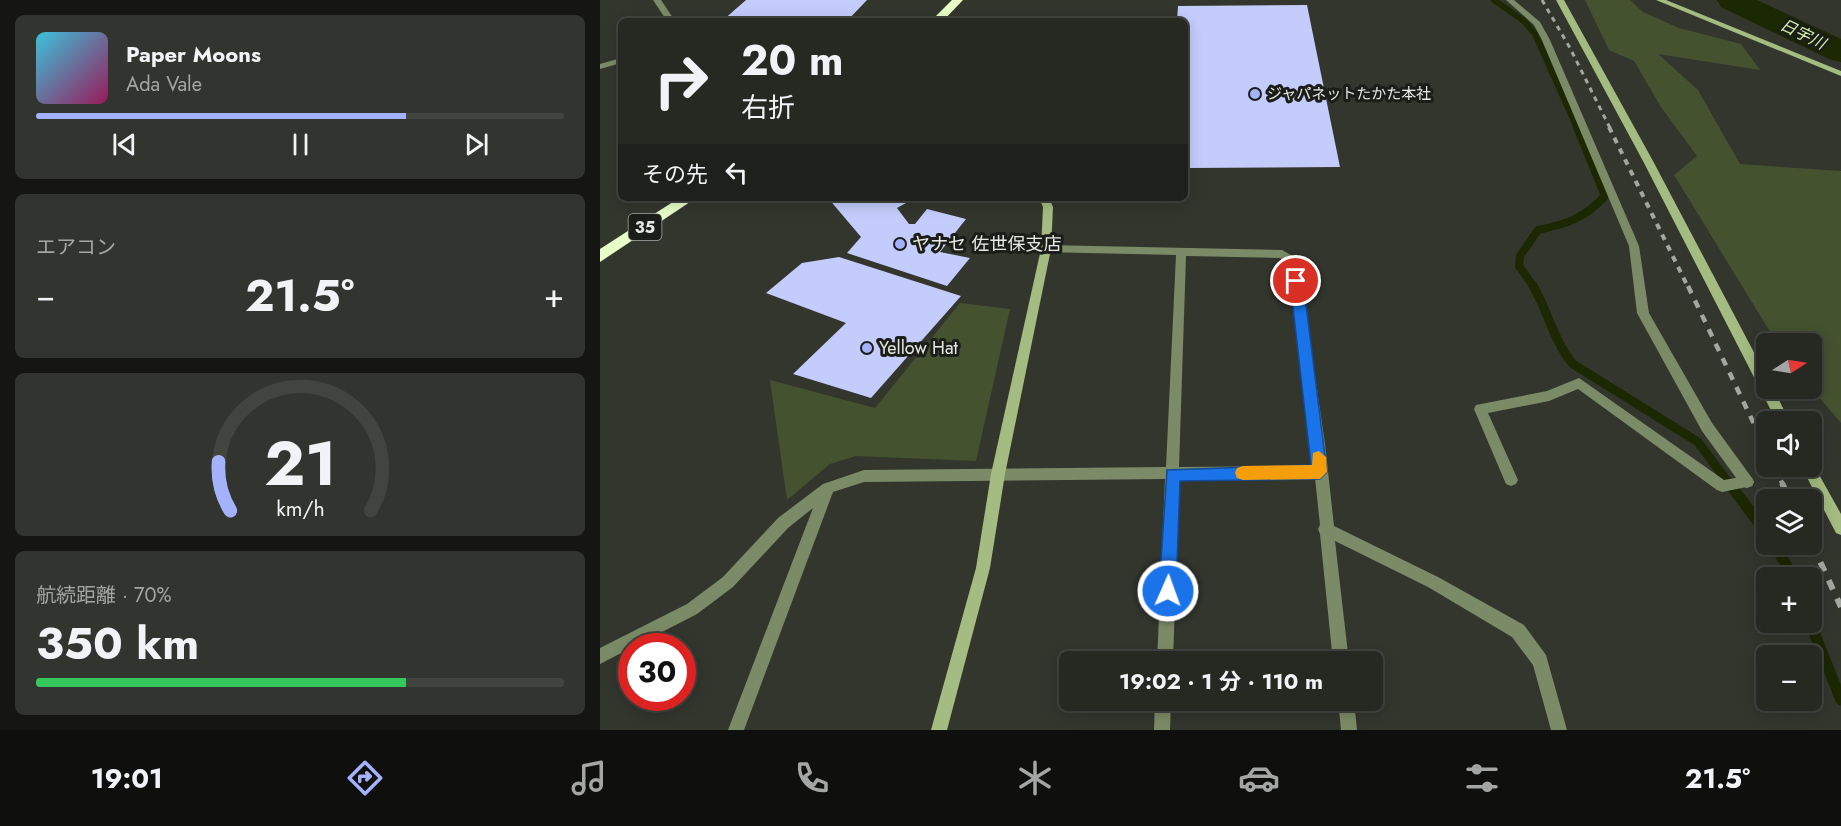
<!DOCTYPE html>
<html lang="ja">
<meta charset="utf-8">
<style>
:root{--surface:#262822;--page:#32342f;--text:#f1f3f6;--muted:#a4a6a5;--line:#424440;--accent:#a4b2fc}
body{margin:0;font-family:Jost,"Noto Sans JP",sans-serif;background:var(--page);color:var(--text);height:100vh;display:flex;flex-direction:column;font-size:22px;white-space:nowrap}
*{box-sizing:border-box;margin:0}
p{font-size:20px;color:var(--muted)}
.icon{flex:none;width:33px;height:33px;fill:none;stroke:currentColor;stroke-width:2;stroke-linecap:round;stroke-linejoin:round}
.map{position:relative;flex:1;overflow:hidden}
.sheet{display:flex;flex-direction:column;gap:15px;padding:15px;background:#151613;width:600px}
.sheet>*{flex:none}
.banner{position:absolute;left:18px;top:18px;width:570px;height:183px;border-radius:9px;box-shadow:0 3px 15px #0003,0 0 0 2px var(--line);background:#262822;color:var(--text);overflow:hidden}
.needle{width:39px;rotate:78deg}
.fabs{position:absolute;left:1156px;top:333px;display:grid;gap:12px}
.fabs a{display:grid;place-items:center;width:66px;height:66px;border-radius:9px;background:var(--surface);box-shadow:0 3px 15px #0003,0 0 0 2px var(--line);font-size:30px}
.speed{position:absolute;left:18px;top:633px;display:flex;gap:12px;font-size:30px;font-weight:700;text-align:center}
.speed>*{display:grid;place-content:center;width:78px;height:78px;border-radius:50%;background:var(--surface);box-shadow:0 3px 15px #0003,0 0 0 2px var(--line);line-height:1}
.speed .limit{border:9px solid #d22;background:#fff;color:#111}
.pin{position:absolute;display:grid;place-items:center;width:51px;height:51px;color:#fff;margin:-26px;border:3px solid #fff;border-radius:50%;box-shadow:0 2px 6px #0007}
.me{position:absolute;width:66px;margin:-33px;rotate:2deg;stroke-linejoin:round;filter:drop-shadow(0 0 4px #0008)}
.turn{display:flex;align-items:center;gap:21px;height:126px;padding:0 24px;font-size:27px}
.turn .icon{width:78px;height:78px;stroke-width:2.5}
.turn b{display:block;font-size:42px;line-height:51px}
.then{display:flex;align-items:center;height:57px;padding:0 24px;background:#0003;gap:12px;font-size:22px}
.big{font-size:45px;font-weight:700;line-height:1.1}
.sheet .card{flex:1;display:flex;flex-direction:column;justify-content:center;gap:9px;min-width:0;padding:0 21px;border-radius:9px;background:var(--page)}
.sheet .dial{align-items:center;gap:0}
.dial svg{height:156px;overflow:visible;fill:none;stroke:var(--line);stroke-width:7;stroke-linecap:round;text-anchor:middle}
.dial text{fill:var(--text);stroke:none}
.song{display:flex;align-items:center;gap:18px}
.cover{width:72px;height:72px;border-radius:9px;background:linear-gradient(135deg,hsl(190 70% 55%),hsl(330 70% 35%))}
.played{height:6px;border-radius:3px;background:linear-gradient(90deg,var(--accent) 70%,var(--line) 70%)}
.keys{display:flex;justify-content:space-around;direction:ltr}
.heat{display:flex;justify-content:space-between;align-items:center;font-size:33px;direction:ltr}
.charge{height:9px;border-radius:4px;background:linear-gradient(90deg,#34c759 70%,var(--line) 0)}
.trip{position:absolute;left:459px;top:651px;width:324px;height:60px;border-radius:9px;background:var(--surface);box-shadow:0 3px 15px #0003,0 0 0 2px var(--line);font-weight:700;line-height:60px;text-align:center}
.menu{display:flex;height:96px;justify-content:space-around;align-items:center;background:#0f100e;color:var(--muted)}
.menu .icon{width:42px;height:42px}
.menu .active{color:var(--accent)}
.menu b{font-size:27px;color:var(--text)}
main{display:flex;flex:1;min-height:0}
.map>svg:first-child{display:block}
.green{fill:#445230}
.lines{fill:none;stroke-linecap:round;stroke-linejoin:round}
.stream-far3{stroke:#1b2801;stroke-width:6}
.stream-far2{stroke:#1b2801;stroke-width:8}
.stream-far1{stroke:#1b2801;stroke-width:9}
.stream{stroke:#1b2801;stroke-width:11}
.river{fill:#1b2801;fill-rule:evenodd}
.building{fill:#c3ccfa}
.lane{fill:#7c8b67;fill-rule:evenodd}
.street{fill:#7c8b67;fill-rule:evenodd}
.secondary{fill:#a4bc81;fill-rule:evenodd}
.highway{fill:#e7fec8;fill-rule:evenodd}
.rail-far3{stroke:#a3a7a0;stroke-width:3;stroke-dasharray:5 5;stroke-linecap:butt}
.rail-far2{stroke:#a3a7a0;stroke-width:4;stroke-dasharray:6 6;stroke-linecap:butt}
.rail-far1{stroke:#a3a7a0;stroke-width:4.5;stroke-dasharray:8 8;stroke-linecap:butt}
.rail{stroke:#a3a7a0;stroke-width:6;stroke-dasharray:10 10;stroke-linecap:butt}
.route{fill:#1a73e8;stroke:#114b97;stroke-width:1.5}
.slow{fill:#f59e0b}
.poi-dot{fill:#a4b2fc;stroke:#1b1d19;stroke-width:2}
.labels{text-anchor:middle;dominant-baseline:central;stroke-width:6;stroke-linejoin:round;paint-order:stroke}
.far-poi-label{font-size:15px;fill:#e6e9e3;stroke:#1b1d19;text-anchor:start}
.far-water-label{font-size:16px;font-style:italic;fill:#d2efaa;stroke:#1b1d19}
.shield{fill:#1b1d19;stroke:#a9aca6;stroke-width:1.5}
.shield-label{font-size:16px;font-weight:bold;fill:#e6e9e3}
.poi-label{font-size:18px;fill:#e6e9e3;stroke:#1b1d19;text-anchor:start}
</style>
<main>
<section class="sheet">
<div class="card">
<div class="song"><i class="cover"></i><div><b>Paper Moons</b><p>Ada Vale</p></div></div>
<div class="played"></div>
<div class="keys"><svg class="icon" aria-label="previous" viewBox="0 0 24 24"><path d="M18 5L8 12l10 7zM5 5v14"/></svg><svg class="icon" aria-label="pause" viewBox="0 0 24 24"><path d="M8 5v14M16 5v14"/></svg><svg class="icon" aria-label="next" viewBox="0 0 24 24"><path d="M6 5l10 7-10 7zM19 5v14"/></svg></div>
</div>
<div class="card"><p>エアコン</p>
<div class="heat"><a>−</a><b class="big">21.5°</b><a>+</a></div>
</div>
<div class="card dial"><svg viewBox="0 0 100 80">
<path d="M14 69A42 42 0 1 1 86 69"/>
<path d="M14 69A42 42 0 0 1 8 44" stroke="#a4b2fc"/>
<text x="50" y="56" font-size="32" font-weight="700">21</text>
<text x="50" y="72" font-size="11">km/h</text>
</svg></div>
<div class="card"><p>航続距離 · 70%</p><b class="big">350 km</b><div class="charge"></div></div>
</section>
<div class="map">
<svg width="1241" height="730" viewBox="0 0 1241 730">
<rect width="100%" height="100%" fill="#32362d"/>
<path class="green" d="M985 0H1030L1043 12 1079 28 1141 44 1160 70 1058 54 1098 90 1140 164 1241 171V423L1212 389V344L1177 343 1074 175 1097 156 1061 107 1034 61 1009 50Z
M360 303 410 309 376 461 256 456 230 464 187 500 170 380 275 408Z"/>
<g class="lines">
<path class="stream-far3" d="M894 0 924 21 935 34 977 128"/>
<path class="stream-far2" d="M934 287 919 266 920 256 938 230C967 224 985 218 1005 196L977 127"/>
<path class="stream-far1" d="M933 286C948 311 954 342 973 364L1098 442 1130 485"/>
<path class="stream" d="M1129 483 1167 534
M1174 544 1194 578
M1210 622 1241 700"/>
<path class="river" d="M1117 0H1157L1241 39V62L1229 59 1121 7Z"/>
</g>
<path class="building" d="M146 0H267L247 21H122Z
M707 5 740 167 585 168V21H577L578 6Z
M228 198H315L297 208 309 224H315L327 209 366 219 340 252 370 258 347 286 247 253 261 237Z
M239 257 361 296 271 398 193 374 246 323 166 293 202 263Z"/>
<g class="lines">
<path class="lane" d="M979 378 1124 480 1147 476 1152 478 1154 482 1152 486 1122 492 1117 490 978 389 949 401 888 413 918 480 916 484 911 486 906 484 874 409 876 405 947 391Z"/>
<path class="street" d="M53 0H61L75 21H67Z
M906 0H914L940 22 950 40 1039 246 1049 313 1112 423 1152 478 1154 482 1152 486 1147 488 1142 486 1102 431 1037 313 1029 246 942 40 934 25Z
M21 58V63L0 69V64Z
M446 245 682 250 698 259 725 444 734 526 838 577 924 625 946 655 967 730H951L933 665 912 637 828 587 735 541 749 662H733L720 534 718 529 720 525 715 478 579 479 573 662H557L565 479 264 482 233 492 144 730H128L213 508 188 528 133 587 97 614 0 664V648L87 604 123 577 178 518 223 484 264 470 566 467 576 255 442 252 441 249 442 246ZM586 256 680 258 689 264 714 466 579 467Z
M555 700H571L570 730H554Z
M738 700H754L757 730H741Z"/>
<path class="secondary" d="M956 0H964L1053 161 1167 377V388H1173L1190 422H1177L1043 161Z
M1056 0H1066L1241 71V76Z
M439 198H449L453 207 451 249 405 474 390 568 347 730H331L376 568 391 474 441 249 443 207Z
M1212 462 1241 514V535L1236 533 1201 466H1212Z"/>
<path class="highway" d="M352 0H363L343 21H331Z
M79 198H96L0 262V249Z"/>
<path class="rail-far3" d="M942 0 970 48 1010 128"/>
<path class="rail-far2" d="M1009 127 1088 287"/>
<path class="rail-far1" d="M1088 286 1167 451
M1174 466 1183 485"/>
<path class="rail" d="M1182 483 1190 500
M1212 544 1241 607"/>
</g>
<path class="route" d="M696 276 703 281 727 472 720 479 580 481 576 591 574 597 568 600 562 597 559 591 567 470 711 465 690 281Z"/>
<path class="slow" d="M719 451 726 457 727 472 720 479 643 480 637 478 635 473 637 468 643 466 712 465 713 453Z"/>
<g class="poi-dot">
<circle cx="655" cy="94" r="6"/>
<circle cx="300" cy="244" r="6"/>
<circle cx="267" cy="348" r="6"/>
</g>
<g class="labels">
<g class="far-poi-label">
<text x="667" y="94">ジャパネットたかた本社</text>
</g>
<g class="far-water-label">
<text transform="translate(1203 34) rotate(26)">日宇川</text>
</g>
<rect class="shield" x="28.5" y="214" width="33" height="26" rx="4.5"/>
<g class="shield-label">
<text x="45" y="227">35</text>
</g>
<g class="poi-label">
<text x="312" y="244">ヤナセ 佐世保支店</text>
<text x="279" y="348">Yellow Hat</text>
</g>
</g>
</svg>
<div class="fabs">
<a><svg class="needle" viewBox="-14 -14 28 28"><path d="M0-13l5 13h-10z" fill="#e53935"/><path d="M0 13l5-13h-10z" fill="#a4a6a5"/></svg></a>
<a><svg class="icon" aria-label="sound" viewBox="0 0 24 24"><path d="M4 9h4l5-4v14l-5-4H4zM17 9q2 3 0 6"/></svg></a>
<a><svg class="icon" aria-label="layers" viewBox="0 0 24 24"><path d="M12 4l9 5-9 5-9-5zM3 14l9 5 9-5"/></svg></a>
<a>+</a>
<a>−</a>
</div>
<div class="speed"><div class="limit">30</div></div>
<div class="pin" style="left:696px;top:281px;background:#d93025"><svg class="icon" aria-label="arrive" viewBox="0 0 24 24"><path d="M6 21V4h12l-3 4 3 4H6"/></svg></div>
<svg class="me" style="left:568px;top:591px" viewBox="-20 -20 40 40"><circle r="17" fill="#1a73e8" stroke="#fff" stroke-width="3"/><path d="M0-11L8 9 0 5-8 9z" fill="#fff"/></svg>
<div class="trip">19:02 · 1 分 · 110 m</div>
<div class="banner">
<div class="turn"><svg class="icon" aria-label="right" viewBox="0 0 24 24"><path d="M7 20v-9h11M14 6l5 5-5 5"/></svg><div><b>20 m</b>右折</div></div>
<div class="then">その先<svg class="icon" aria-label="left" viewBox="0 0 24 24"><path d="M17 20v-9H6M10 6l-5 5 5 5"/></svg></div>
</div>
</div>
</main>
<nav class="menu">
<b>19:01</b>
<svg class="icon active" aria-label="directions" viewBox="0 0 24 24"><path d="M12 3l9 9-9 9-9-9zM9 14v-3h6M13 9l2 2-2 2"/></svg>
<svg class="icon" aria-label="music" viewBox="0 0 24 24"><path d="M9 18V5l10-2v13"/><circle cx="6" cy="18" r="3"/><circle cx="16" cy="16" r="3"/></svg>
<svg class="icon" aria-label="phone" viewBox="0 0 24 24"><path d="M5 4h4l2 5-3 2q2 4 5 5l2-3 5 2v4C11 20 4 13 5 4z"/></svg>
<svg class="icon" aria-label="climate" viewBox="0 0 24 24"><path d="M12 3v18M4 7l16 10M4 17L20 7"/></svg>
<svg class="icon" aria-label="car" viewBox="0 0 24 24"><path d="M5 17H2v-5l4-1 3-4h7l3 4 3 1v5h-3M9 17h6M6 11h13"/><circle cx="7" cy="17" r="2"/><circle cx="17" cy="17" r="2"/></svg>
<svg class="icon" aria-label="filters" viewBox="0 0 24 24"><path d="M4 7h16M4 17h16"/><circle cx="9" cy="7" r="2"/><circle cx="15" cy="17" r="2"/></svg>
<b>21.5°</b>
</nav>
